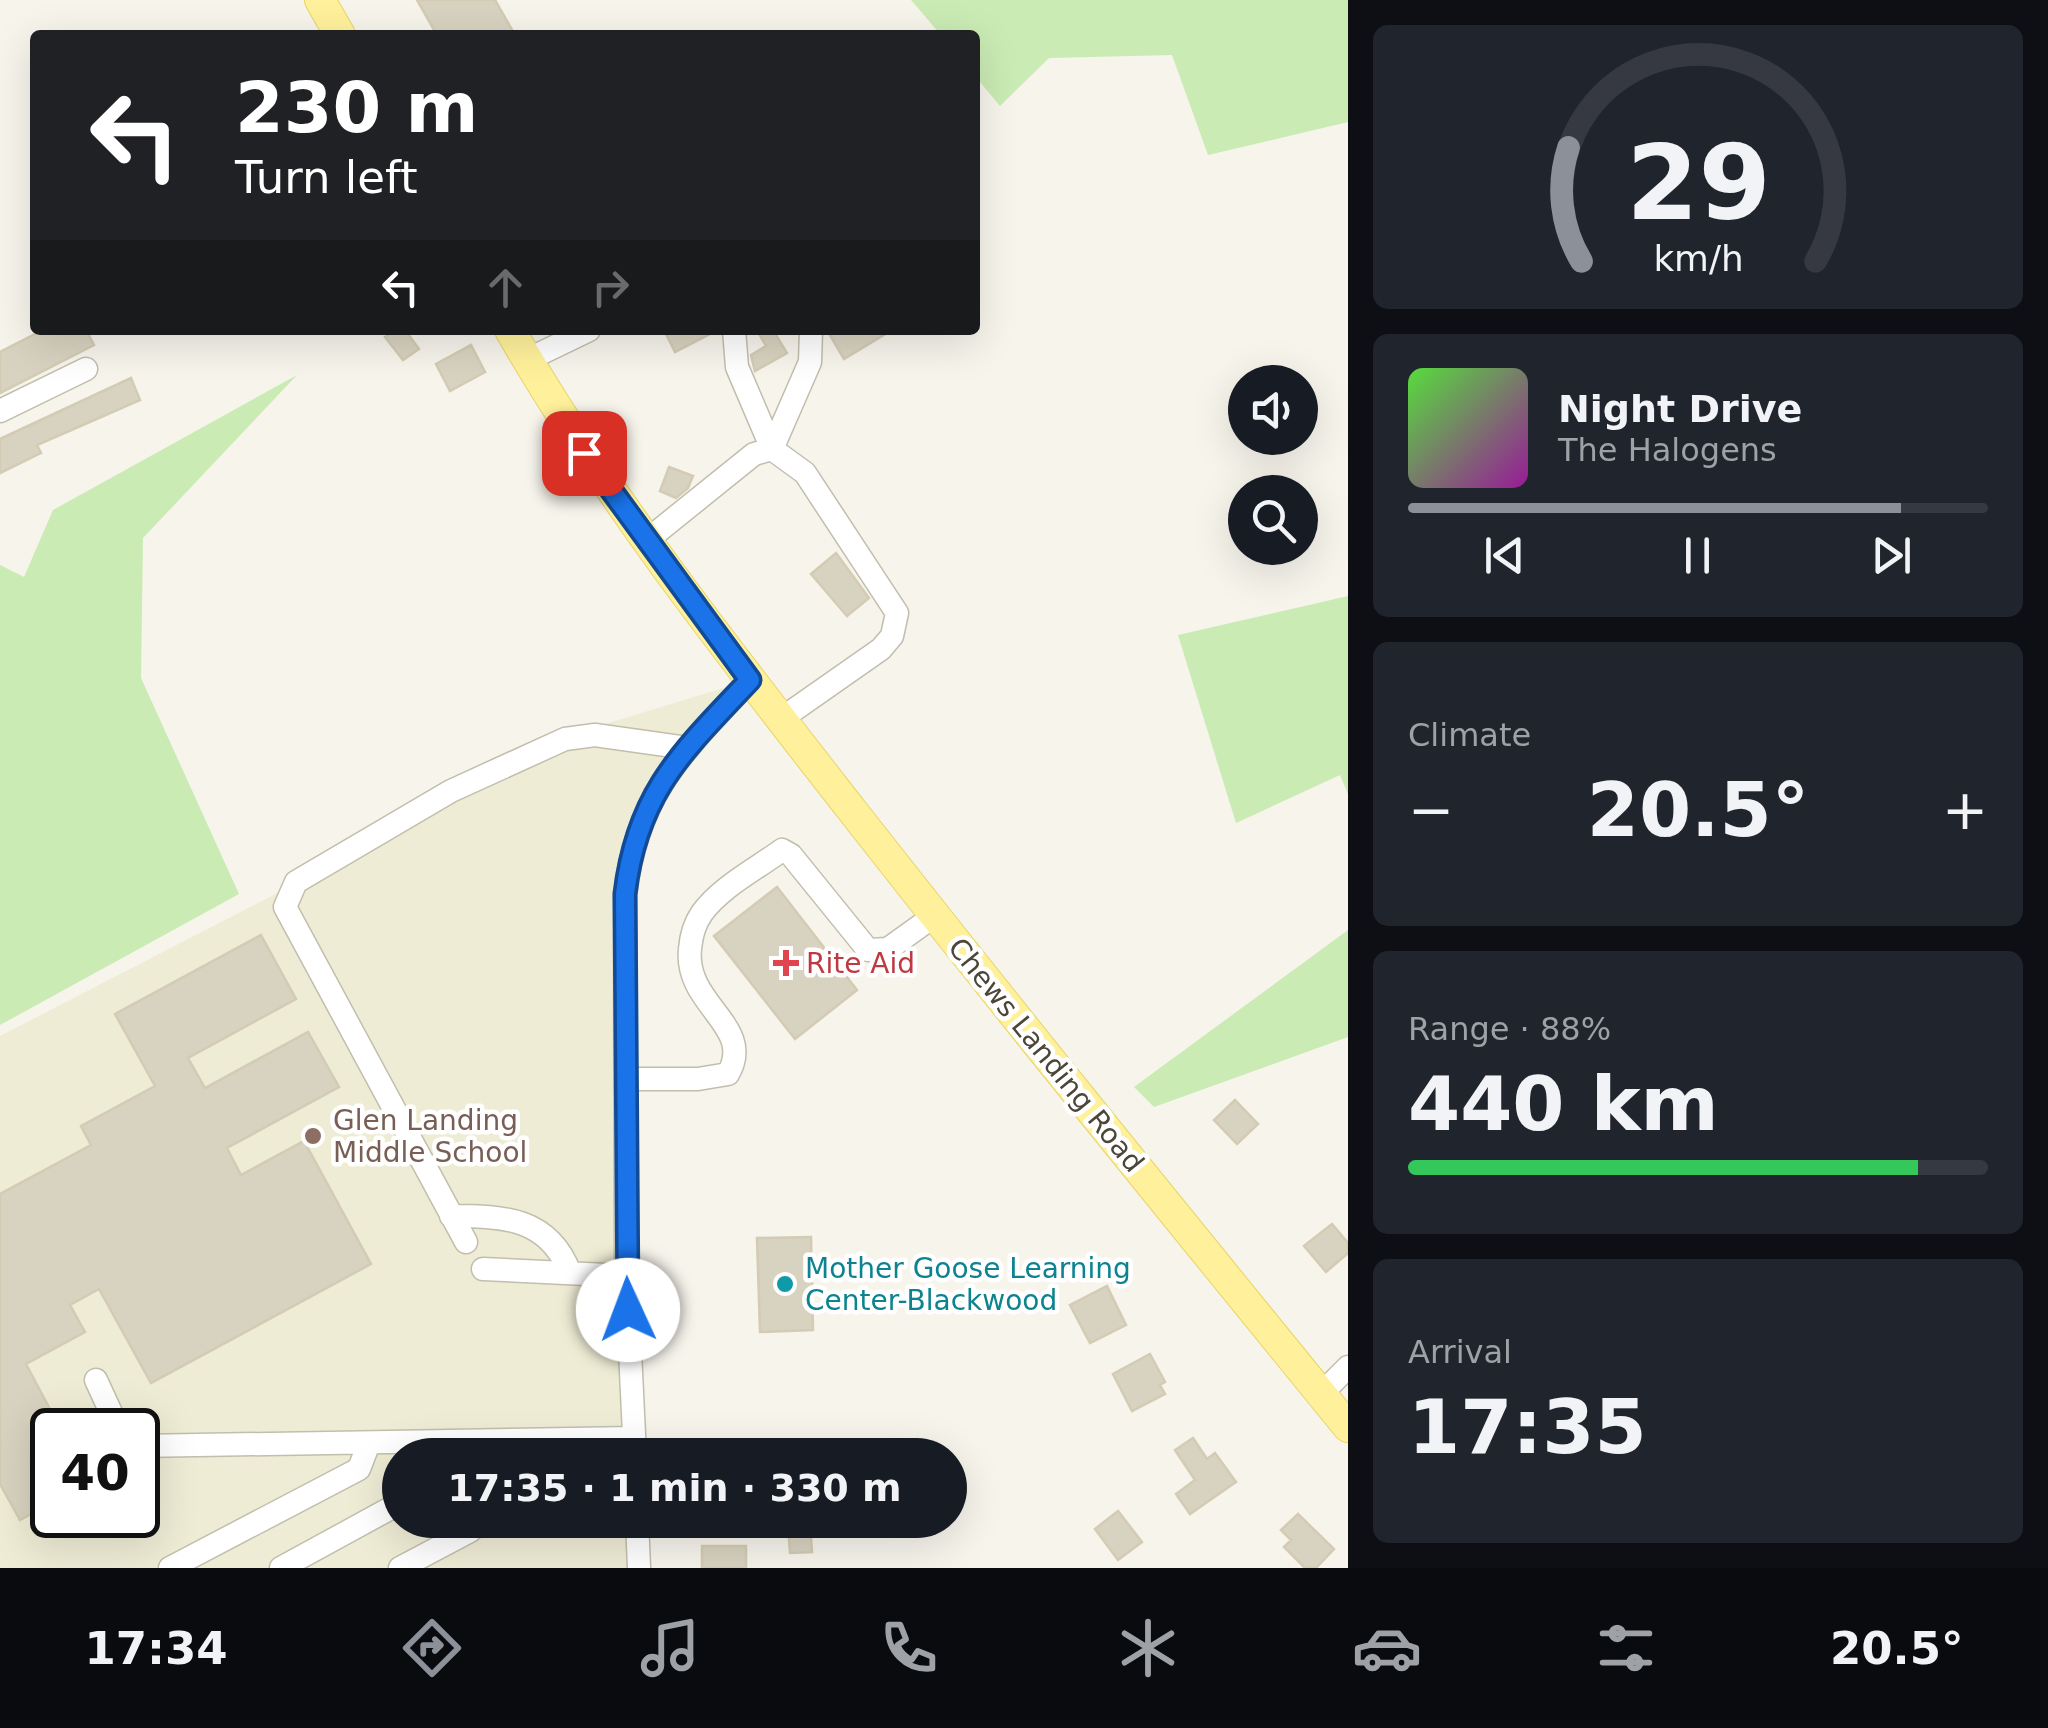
<!DOCTYPE html>
<meta charset="utf-8">
<style>
:root{--surface:#171b24;--page:#20242c;--text:#f1f3f6;--muted:#9ea1a6;--line:#363941;--accent:#8c9099}
body{margin:0;font-family:"DejaVu Sans",sans-serif;background:var(--page);color:var(--text);height:100vh;display:flex;flex-direction:column;font-size:38px;white-space:nowrap}
*{box-sizing:border-box;margin:0}
p{font-size:32px;color:var(--muted)}
.icon{flex:none;width:55px;height:55px;fill:none;stroke:currentColor;stroke-width:2;stroke-linecap:round;stroke-linejoin:round}
.map{position:relative;flex:1;overflow:hidden}
.sheet{display:flex;flex-direction:column;gap:25px;padding:25px;background:#0d0f14;width:700px}
.sheet>*{flex:none}
.guide{position:absolute;left:30px;top:30px;width:950px;height:305px;border-radius:10px;box-shadow:0 10px 40px #0002;background:#202124;color:#fff;overflow:hidden}
.tools{position:absolute;left:1228px;top:365px;display:grid;gap:20px}
.tools a{display:grid;place-items:center;width:90px;height:90px;border-radius:50%;background:var(--surface);box-shadow:0 10px 40px #0002;font-size:50px}
.speed{position:absolute;left:30px;top:1408px;display:flex;gap:20px;font-size:50px;font-weight:700;text-align:center}
.speed>*{display:grid;place-content:center;width:130px;height:130px;border-radius:50%;background:var(--surface);box-shadow:0 10px 40px #0002;line-height:1}
.speed .limit{border:5px solid #111;border-radius:15px;background:#fff;color:#111}
.pin{position:absolute;display:grid;place-items:center;width:85px;height:85px;color:#fff;margin:-42px;border-radius:20px;box-shadow:0 5px 15px #0006}
.me{position:absolute;width:110px;margin:-55px;rotate:358deg;stroke-linejoin:round;filter:drop-shadow(0 0 8px #0008)}
.turn{display:flex;align-items:center;gap:35px;height:210px;padding:0 40px;font-size:45px}
.turn .icon{width:130px;height:130px;stroke-width:2.5}
.turn b{display:block;font-size:70px;line-height:85px}
.lanes{display:flex;align-items:center;height:95px;padding:0 40px;background:#0003;justify-content:center;gap:50px;direction:ltr}
.lanes .off{opacity:.35}
.big{font-size:75px;font-weight:700;line-height:1.1}
.sheet .tile{flex:1;display:flex;flex-direction:column;justify-content:center;gap:15px;min-width:0;padding:0 35px;border-radius:15px;background:var(--page)}
.sheet .dial{align-items:center;gap:0}
.dial svg{height:260px;overflow:visible;fill:none;stroke:var(--line);stroke-width:7;stroke-linecap:round;text-anchor:middle}
.dial text{fill:var(--text);stroke:none}
.song{display:flex;align-items:center;gap:30px}
.cover{width:120px;height:120px;border-radius:15px;background:linear-gradient(135deg,hsl(110 70% 55%),hsl(300 70% 35%))}
.played{height:10px;border-radius:5px;background:linear-gradient(90deg,var(--accent) 85%,var(--line) 85%)}
.keys{display:flex;justify-content:space-around;direction:ltr}
.heat{display:flex;justify-content:space-between;align-items:center;font-size:55px;direction:ltr}
.charge{height:15px;border-radius:8px;background:linear-gradient(90deg,#34c759 88%,var(--line) 0)}
.trip{position:absolute;left:382px;top:1438px;width:585px;height:100px;border-radius:50px;background:var(--surface);box-shadow:0 10px 40px #0002;font-weight:700;line-height:100px;text-align:center}
.tab-bar{display:flex;height:160px;justify-content:space-around;align-items:center;background:#090b0e;color:var(--muted)}
.tab-bar .icon{width:70px;height:70px}
.tab-bar .current{color:var(--accent)}
.tab-bar b{font-size:45px;color:var(--text)}
main{display:flex;flex:1;min-height:0}
.map>svg:first-child{display:block}
.education{fill:#efecd5;fill-rule:evenodd}
.green{fill:#caebb4}
.building{fill:#d8d2c0;stroke:#d3cbb3;stroke-width:2.5}
.lines{fill:none;stroke-linecap:round;stroke-linejoin:round}
.minor-casing{stroke:#c2bead;stroke-width:25}
.major-casing{stroke:#e8d468;stroke-width:32}
.minor{stroke:#fff;stroke-width:22}
.major{stroke:#fff19b;stroke-width:30}
.route-casing{stroke:#114b97;stroke-width:25}
.route{stroke:#1a73e8;stroke-width:18}
.health-dot{fill:#e0444e;stroke:#fff;stroke-width:4}
.education-dot{fill:#8d6e63;stroke:#fff;stroke-width:4}
.culture-dot{fill:#0f9aa8;stroke:#fff;stroke-width:4}
.labels{text-anchor:middle;dominant-baseline:central;stroke-width:9;stroke-linejoin:round;paint-order:stroke}
.health-label{font-size:28px;fill:#be3a42;stroke:#fff;text-anchor:start}
.street-label{font-size:28px;fill:#4b4638;stroke:#fff}
.education-label{font-size:28px;fill:#785e54;stroke:#fff;text-anchor:start}
.culture-label{font-size:28px;fill:#0d838f;stroke:#fff;text-anchor:start}
</style>
<main>
<div class="map">
<svg width="1348" height="1568" viewBox="0 0 1348 1568">
<rect width="100%" height="100%" fill="#f6f4eb"/>
<path class="education" d="M750 680 672 764 629 858 635 1455H400V1520H637L639 1568H0V1036L605 724ZM52 1430H138V1515H52Z"/>
<path class="green" d="M911 0H1348V122L1208 155 1172 55 1049 58 1000 106 975 76V35H941Z
M297 375 143 538 141 678 239 894 0 1025V565L24 577 53 510Z
M1348 596V794L1340 775 1236 823 1178 635Z
M1348 930V1037L1154 1107 1134 1087Z"/>
<path class="building" d="M417 0H495L515 35H437Z
M43 330H86L94 345 0 393V352Z
M395 330H405L419 349 403 360 385 337Z
M664 330H718L675 352Z
M757 330H773L787 353 755 371 751 355 766 346Z
M827 330H892L844 359Z
M471 345 485 372 450 391 436 364Z
M131 378 140 400 37 445 41 453 0 473V439Z
M669 467 693 476 688 488 676 498 660 491Z
M836 553 869 598 847 616 811 574Z
M777 887 857 990 795 1039 714 936Z
M261 935 296 999 188 1058 205 1088 308 1032 339 1087 227 1148 241 1175 304 1141 371 1264 151 1383 99 1289 70 1305 85 1332 26 1364 61 1430H52V1502L20 1520 0 1484V1194L91 1145 81 1126 155 1086 115 1014Z
M1235 1100 1258 1124 1237 1144 1214 1120Z
M1332 1224 1348 1243V1253L1326 1272 1304 1246Z
M811 1237 813 1330 760 1332 757 1238Z
M1107 1286 1126 1325 1090 1343 1070 1305Z
M1150 1354 1165 1382 1160 1385 1165 1394 1132 1411 1113 1374Z
M1193 1438 1207 1459 1215 1453 1236 1482 1190 1514 1176 1494 1195 1480 1175 1450Z
M1118 1511 1142 1542 1118 1560 1095 1529Z
M1298 1514 1334 1549 1316 1568H1305L1284 1547 1291 1540 1281 1530Z
M810 1523 812 1552 790 1553 788 1524Z
M702 1546H746V1568H702Z"/>
<g class="lines">
<g class="minor-casing">
<path id="minor" d="M734 330 737 367 772 449
M527 360 589 330
M0 411 86 369
M772 449 810 362 811 330
M646 541 754 454 772 449 805 473 897 613 892 636 881 649 781 719
M626 1079H698L728 1074C756 1026 684 1005 690 949 691 937 695 923 702 913 721 887 756 869 782 850L791 855 868 950 888 949 934 916
M451 1216C505 1216 549 1218 570 1273
M466 1242 285 907 296 882 451 791 565 739 595 735 687 748
M483 1269 627 1276
M96 1380 119 1430
M1321 1394 1348 1367
M138 1446 634 1438
M635 1455 626 1268 625 895C637 792 684 751 750 680
M637 1520 639 1568
M170 1568 359 1469 369 1443
M281 1568 400 1503
M400 1568 470 1531 482 1520"/>
</g>
<g class="major-casing">
<path id="major" d="M320 0 340 35
M510 330C608 500 730 654 851 809 1014 1017 1181 1222 1348 1427"/>
</g>
<use href="#minor" class="minor"/>
<use href="#major" class="major"/>
</g>
<g class="lines">
<g class="route-casing">
<path id="route" d="M584 453 750 680C683 751 637 792 625 894L628 1310"/>
</g>
<use href="#route" class="route"/>
</g>
<path class="health-dot" d="M781 948h10v10h10v10h-10v10h-10v-10h-10v-10h10z"/>
<circle class="education-dot" cx="313" cy="1136" r="10"/>
<circle class="culture-dot" cx="785" cy="1284" r="10"/>
<g class="labels">
<g class="health-label">
<text x="806" y="963">Rite Aid</text>
</g>
<g class="street-label">
<text transform="translate(1046 1055) rotate(51)">Chews Landing Road</text>
</g>
<g class="education-label">
<text x="333" y="1120">Glen Landing<tspan x="333" dy="32">Middle School</tspan></text>
</g>
<g class="culture-label">
<text x="805" y="1268">Mother Goose Learning<tspan x="805" dy="32">Center-Blackwood</tspan></text>
</g>
</g>
</svg>
<div class="tools">
<a><svg class="icon" aria-label="sound" viewBox="0 0 24 24"><path d="M4 9h4l5-4v14l-5-4H4zM17 9q2 3 0 6"/></svg></a>
<a><svg class="icon" aria-label="search" viewBox="0 0 24 24"><circle cx="10" cy="10" r="6"/><path d="M15 15l6 6"/></svg></a>
</div>
<div class="speed"><div class="limit">40</div></div>
<div class="pin" style="left:584px;top:453px;background:#d93025"><svg class="icon" aria-label="arrive" viewBox="0 0 24 24"><path d="M6 21V4h12l-3 4 3 4H6"/></svg></div>
<svg class="me" style="left:628px;top:1310px" viewBox="-20 -20 40 40"><circle r="19" fill="#fff"/><path d="M0-13L10 11 0 6-10 11z" fill="#1a73e8"/></svg>
<div class="trip">17:35 · 1 min · 330 m</div>
<div class="guide">
<div class="turn"><svg class="icon" aria-label="left" viewBox="0 0 24 24"><path d="M17 20v-9H6M10 6l-5 5 5 5"/></svg><div><b>230 m</b>Turn left</div></div>
<div class="lanes"><svg class="icon" aria-label="left" viewBox="0 0 24 24"><path d="M17 20v-9H6M10 6l-5 5 5 5"/></svg><svg class="icon off" aria-label="ahead" viewBox="0 0 24 24"><path d="M12 20V5M6 11l6-6 6 6"/></svg><svg class="icon off" aria-label="right" viewBox="0 0 24 24"><path d="M7 20v-9h11M14 6l5 5-5 5"/></svg></div>
</div>
</div>
<section class="sheet">
<div class="tile dial"><svg viewBox="0 0 100 80">
<path d="M14 69A42 42 0 1 1 86 69"/>
<path d="M14 69A42 42 0 0 1 10 34" stroke="#8c9099"/>
<text x="50" y="56" font-size="32" font-weight="700">29</text>
<text x="50" y="72" font-size="11">km/h</text>
</svg></div>
<div class="tile">
<div class="song"><i class="cover"></i><div><b>Night Drive</b><p>The Halogens</p></div></div>
<div class="played"></div>
<div class="keys"><svg class="icon" aria-label="previous" viewBox="0 0 24 24"><path d="M18 5L8 12l10 7zM5 5v14"/></svg><svg class="icon" aria-label="pause" viewBox="0 0 24 24"><path d="M8 5v14M16 5v14"/></svg><svg class="icon" aria-label="next" viewBox="0 0 24 24"><path d="M6 5l10 7-10 7zM19 5v14"/></svg></div>
</div>
<div class="tile"><p>Climate</p>
<div class="heat"><a>−</a><b class="big">20.5°</b><a>+</a></div>
</div>
<div class="tile"><p>Range · 88%</p><b class="big">440 km</b><div class="charge"></div></div>
<div class="tile"><p>Arrival</p><b class="big">17:35</b></div>
</section>
</main>
<nav class="tab-bar">
<b>17:34</b>
<svg class="icon current" aria-label="directions" viewBox="0 0 24 24"><path d="M12 3l9 9-9 9-9-9zM9 14v-3h6M13 9l2 2-2 2"/></svg>
<svg class="icon" aria-label="music" viewBox="0 0 24 24"><path d="M9 18V5l10-2v13"/><circle cx="6" cy="18" r="3"/><circle cx="16" cy="16" r="3"/></svg>
<svg class="icon" aria-label="phone" viewBox="0 0 24 24"><path d="M5 4h4l2 5-3 2q2 4 5 5l2-3 5 2v4C11 20 4 13 5 4z"/></svg>
<svg class="icon" aria-label="climate" viewBox="0 0 24 24"><path d="M12 3v18M4 7l16 10M4 17L20 7"/></svg>
<svg class="icon" aria-label="car" viewBox="0 0 24 24"><path d="M5 17H2v-5l4-1 3-4h7l3 4 3 1v5h-3M9 17h6M6 11h13"/><circle cx="7" cy="17" r="2"/><circle cx="17" cy="17" r="2"/></svg>
<svg class="icon" aria-label="filters" viewBox="0 0 24 24"><path d="M4 7h16M4 17h16"/><circle cx="9" cy="7" r="2"/><circle cx="15" cy="17" r="2"/></svg>
<b>20.5°</b>
</nav>
